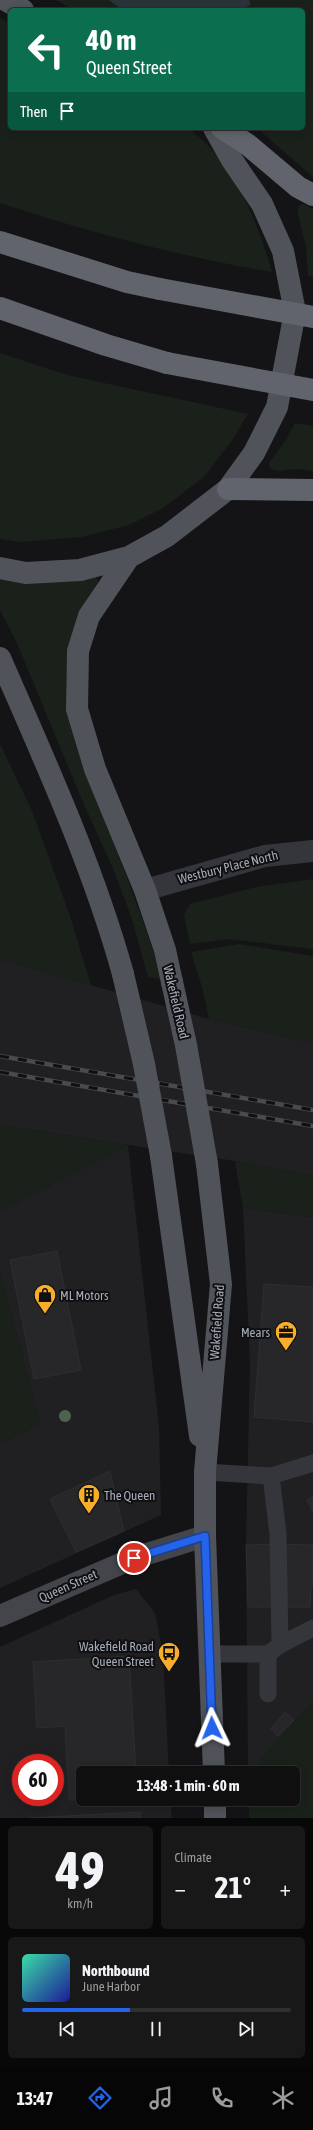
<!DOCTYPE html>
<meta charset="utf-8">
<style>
:root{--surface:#0f0f10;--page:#181819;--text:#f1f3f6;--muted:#9b9c9f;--line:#2f2f30;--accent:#2563eb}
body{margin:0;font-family:"Asap Condensed",sans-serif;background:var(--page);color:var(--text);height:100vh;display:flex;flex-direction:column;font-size:15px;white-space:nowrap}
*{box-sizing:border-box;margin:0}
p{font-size:13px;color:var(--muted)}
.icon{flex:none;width:22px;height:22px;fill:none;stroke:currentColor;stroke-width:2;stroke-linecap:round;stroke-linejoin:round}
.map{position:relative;height:1818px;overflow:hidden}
.sheet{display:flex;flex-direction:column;gap:8px;padding:8px;background:#080809;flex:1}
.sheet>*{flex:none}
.banner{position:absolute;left:8px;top:8px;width:297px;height:122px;border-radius:6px;box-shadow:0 2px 10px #0003,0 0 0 1px var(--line);background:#0b6e4f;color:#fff;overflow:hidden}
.speed{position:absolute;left:12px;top:1754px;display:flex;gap:8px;font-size:20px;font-weight:700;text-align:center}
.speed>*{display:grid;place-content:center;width:52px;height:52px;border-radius:50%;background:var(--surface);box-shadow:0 2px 10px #0003,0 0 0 1px var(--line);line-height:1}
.speed .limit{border:6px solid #d22;background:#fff;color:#111}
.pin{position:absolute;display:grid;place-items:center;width:34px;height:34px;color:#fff;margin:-17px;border:2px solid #fff;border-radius:50%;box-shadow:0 1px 4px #0007}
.me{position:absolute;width:44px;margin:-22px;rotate:358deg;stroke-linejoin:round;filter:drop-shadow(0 0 3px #0008)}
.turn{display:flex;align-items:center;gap:14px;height:84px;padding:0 12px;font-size:18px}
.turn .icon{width:52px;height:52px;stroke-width:2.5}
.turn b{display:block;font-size:28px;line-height:34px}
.then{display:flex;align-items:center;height:38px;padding:0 12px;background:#0003;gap:8px;font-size:15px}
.big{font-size:30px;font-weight:700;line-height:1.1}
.sheet .tile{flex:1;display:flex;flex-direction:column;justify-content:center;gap:6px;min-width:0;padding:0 14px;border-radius:6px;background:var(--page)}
.sheet .dial{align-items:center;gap:0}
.dial b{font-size:52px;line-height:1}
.song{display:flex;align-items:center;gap:12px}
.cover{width:48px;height:48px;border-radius:6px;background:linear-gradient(135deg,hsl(160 70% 55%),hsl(240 70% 35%))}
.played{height:4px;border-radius:2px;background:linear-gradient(90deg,var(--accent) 40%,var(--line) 40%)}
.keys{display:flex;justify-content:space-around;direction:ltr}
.heat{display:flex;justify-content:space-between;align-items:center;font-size:22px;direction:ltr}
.sheet .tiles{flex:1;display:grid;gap:8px;grid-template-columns:1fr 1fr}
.tile:last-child{grid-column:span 2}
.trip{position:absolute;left:76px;top:1766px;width:224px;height:40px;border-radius:6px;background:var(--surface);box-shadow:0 2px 10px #0003,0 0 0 1px var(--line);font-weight:700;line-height:40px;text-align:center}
.menu{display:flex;height:64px;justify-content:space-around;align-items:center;background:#060606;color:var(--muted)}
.menu .icon{width:28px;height:28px}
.menu .selected{color:var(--accent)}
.menu b{font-size:18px;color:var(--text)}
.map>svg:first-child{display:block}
.built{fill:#202023;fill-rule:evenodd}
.green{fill:#1a211b}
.water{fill:#2a333a}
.building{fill:#27272a;stroke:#2e2e32}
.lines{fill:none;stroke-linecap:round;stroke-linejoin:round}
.lane{stroke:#35363b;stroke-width:17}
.street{stroke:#35363b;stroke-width:22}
.secondary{stroke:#43454b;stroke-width:22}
.primary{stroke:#51535a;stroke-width:22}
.highway{stroke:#61646c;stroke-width:22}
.rail-casing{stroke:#484a50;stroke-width:4.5}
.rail{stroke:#0f0f11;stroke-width:3;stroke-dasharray:9;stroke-linecap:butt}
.primary-bridge{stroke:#51535a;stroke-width:22}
.highway-bridge{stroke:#61646c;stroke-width:22}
.tree{fill:#4d634f}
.route-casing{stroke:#184099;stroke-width:10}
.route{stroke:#2563eb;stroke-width:7}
.labels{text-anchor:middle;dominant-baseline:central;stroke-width:4;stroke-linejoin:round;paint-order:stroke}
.street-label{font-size:13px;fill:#a5abb7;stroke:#0f0f11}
.poi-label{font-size:13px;fill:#a5abb7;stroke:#0f0f11;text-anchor:start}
</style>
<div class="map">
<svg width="313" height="1818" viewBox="0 0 313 1818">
<rect width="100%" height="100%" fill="#141416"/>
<path class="built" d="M0 959 209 1019 313 1043V1176L235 1161 128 1145 159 1427 161 1515 0 1588V1444L40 1424 0 1271V1211L128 1145 0 1125Z
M243 1208 313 1217V1701L250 1773H248L246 1545 250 1364Z
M136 1589 155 1613 163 1654 169 1773H83V1799H170L172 1818H0V1647L114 1595ZM21 1763H55V1797H21Z"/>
<path class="green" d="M56 0H109L122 10H74Z
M249 0H313V177L257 128H303V10H236L251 5Z
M0 18 10 23V128H188C235 163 256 218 272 272 177 256 92 233 0 203Z
M304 204 313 209V277L308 276 306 247 297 211 299 205Z
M0 353 67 375 248 414 233 439 204 477 163 508 129 525 81 537 21 542 0 539Z
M295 423 313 426V471C308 470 302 469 296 469 286 469 279 474 270 468L269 463 286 440Z
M0 576H95L97 579 98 582C35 676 80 757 116 849 133 892 148 936 163 980L148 977 132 919 112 866 82 800 16 641 0 610Z
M0 744 32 811 69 913 91 985 0 959Z
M313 879V949L228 939 190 944 184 915 190 904 256 887Z
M239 944 313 956V1043L209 1019 202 987 191 952Z
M0 1125 128 1145 0 1211Z
M235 1161 313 1176V1217L243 1208Z
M0 1271 40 1424 0 1444Z
M313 1701V1818H249V1799H293V1773H250Z"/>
<path class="water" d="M109 0H249L251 5 236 10H122Z"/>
<path class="building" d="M57 1251 81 1370 34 1379 10 1260Z
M264 1284 313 1287V1422L254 1417Z
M110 1471 124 1531 76 1552 50 1499Z
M313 1497V1512L307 1500Z
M278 1544 313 1545V1585H311L310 1607H248L246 1545Z
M129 1656 136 1773H83V1799H90L69 1800 65 1726 37 1728 33 1662Z
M285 1712 294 1720 278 1736 271 1729Z
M140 1812V1818H30Z"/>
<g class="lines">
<path class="lane" d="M205 1472 271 1476 313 1463
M280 1645 313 1628
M209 1654H268L280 1645 278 1534 271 1476
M268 1694V1654"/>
<path class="street" d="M145 890 265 856 313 851"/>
<path class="secondary" d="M0 1616 134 1558 205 1536"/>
<path class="primary" d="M5 0 23 10
M129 557 89 616 78 651 77 709 95 769 145 890 165 950 172 982
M0 568 26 573 80 570 129 557 167 536 228 489 254 453 277 407 295 312 283 251 262 204 232 160 214 128
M0 658C45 761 93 866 123 974
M161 1156 200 1436
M207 1164 221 1284 205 1472V1536L214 1773
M215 1799V1818"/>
<path class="highway" d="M222 128 247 144 298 187 313 195
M0 242 127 282 160 289
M0 308 106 345 167 363
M228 489 313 490"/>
<g class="rail-casing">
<path id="rail" d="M0 1056 313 1110
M0 1072 313 1126"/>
</g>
<use href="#rail" class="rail"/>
<path class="primary-bridge" d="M123 974 144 1064 161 1156
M172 982 186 1045 207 1164"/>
<path class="highway-bridge" d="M160 289 313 317
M167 363 313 390"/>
</g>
<circle class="tree" cx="65" cy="1416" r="6"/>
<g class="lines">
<g class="route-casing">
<path id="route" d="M134 1558 205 1536 212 1728"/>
</g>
<use href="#route" class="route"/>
</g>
<defs>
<g id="shop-pin" transform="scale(1.15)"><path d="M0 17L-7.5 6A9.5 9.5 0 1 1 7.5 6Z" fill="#f8ae2a" stroke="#0f0f11"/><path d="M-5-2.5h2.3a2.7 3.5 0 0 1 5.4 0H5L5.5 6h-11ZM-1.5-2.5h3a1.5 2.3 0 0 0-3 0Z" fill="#111"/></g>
<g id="office-pin" transform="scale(1.15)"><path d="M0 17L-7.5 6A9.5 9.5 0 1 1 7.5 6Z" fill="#f8ae2a" stroke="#0f0f11"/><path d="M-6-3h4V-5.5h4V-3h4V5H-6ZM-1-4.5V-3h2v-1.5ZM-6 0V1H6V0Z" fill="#111"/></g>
<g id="building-pin" transform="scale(1.15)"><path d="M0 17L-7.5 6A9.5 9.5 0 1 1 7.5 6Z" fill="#f8ae2a" stroke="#0f0f11"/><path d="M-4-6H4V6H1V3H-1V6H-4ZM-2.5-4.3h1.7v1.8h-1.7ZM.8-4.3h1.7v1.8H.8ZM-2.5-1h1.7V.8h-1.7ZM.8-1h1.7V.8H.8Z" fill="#111"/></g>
<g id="bus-pin" transform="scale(1.15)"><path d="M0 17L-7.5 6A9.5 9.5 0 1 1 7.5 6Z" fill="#f8ae2a" stroke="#0f0f11"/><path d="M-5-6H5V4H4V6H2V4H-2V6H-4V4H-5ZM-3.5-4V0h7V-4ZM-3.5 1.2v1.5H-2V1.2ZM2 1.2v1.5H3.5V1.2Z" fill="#111"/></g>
</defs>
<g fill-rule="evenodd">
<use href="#shop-pin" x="45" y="1295"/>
<use href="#office-pin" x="286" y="1332"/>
<use href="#building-pin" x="89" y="1495"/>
<use href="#bus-pin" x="169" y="1653"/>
</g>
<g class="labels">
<g class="street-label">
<text transform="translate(228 867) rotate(-14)">Westbury Place North</text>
<text transform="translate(176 1002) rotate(77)">Wakefield Road</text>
<text transform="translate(217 1322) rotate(-86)">Wakefield Road</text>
<text transform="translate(68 1586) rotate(-24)">Queen Street</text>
</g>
<g class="poi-label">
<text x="60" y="1295">ML Motors</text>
<text x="270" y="1332" text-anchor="end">Mears</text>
<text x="104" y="1495">The Queen</text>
<text x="154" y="1646" text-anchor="end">Wakefield Road<tspan x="154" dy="15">Queen Street</tspan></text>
</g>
</g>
</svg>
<div class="speed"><div class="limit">60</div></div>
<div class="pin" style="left:134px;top:1558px;background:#d93025"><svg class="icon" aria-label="arrive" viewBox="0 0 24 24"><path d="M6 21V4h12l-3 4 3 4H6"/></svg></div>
<svg class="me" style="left:212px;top:1728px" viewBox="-20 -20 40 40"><path d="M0-17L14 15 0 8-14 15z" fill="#2563eb" stroke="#fff" stroke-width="4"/></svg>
<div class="trip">13:48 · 1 min · 60 m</div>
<div class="banner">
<div class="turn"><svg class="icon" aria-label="left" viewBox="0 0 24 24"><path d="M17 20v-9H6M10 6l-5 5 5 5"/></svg><div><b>40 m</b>Queen Street</div></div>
<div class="then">Then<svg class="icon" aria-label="arrive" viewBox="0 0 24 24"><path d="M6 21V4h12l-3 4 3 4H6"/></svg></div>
</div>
</div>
<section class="sheet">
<div class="tiles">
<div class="tile dial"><b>49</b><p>km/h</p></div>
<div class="tile"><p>Climate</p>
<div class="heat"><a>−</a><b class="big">21°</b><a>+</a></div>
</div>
<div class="tile">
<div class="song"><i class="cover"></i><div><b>Northbound</b><p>June Harbor</p></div></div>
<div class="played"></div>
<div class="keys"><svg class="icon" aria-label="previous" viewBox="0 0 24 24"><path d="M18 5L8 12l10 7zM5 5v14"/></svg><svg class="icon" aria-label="pause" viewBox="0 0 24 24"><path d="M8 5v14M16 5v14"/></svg><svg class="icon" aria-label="next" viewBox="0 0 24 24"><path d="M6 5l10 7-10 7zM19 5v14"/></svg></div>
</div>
</div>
</section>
<nav class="menu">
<b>13:47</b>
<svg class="icon selected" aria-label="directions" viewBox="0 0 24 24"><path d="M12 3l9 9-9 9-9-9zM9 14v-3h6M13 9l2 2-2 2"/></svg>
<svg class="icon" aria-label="music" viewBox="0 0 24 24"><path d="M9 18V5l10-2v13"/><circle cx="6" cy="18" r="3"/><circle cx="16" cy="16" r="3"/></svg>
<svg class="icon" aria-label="phone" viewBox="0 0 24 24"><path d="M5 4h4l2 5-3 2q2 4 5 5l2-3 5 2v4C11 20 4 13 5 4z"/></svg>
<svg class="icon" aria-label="climate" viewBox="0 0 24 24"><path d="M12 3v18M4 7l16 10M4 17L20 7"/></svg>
</nav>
